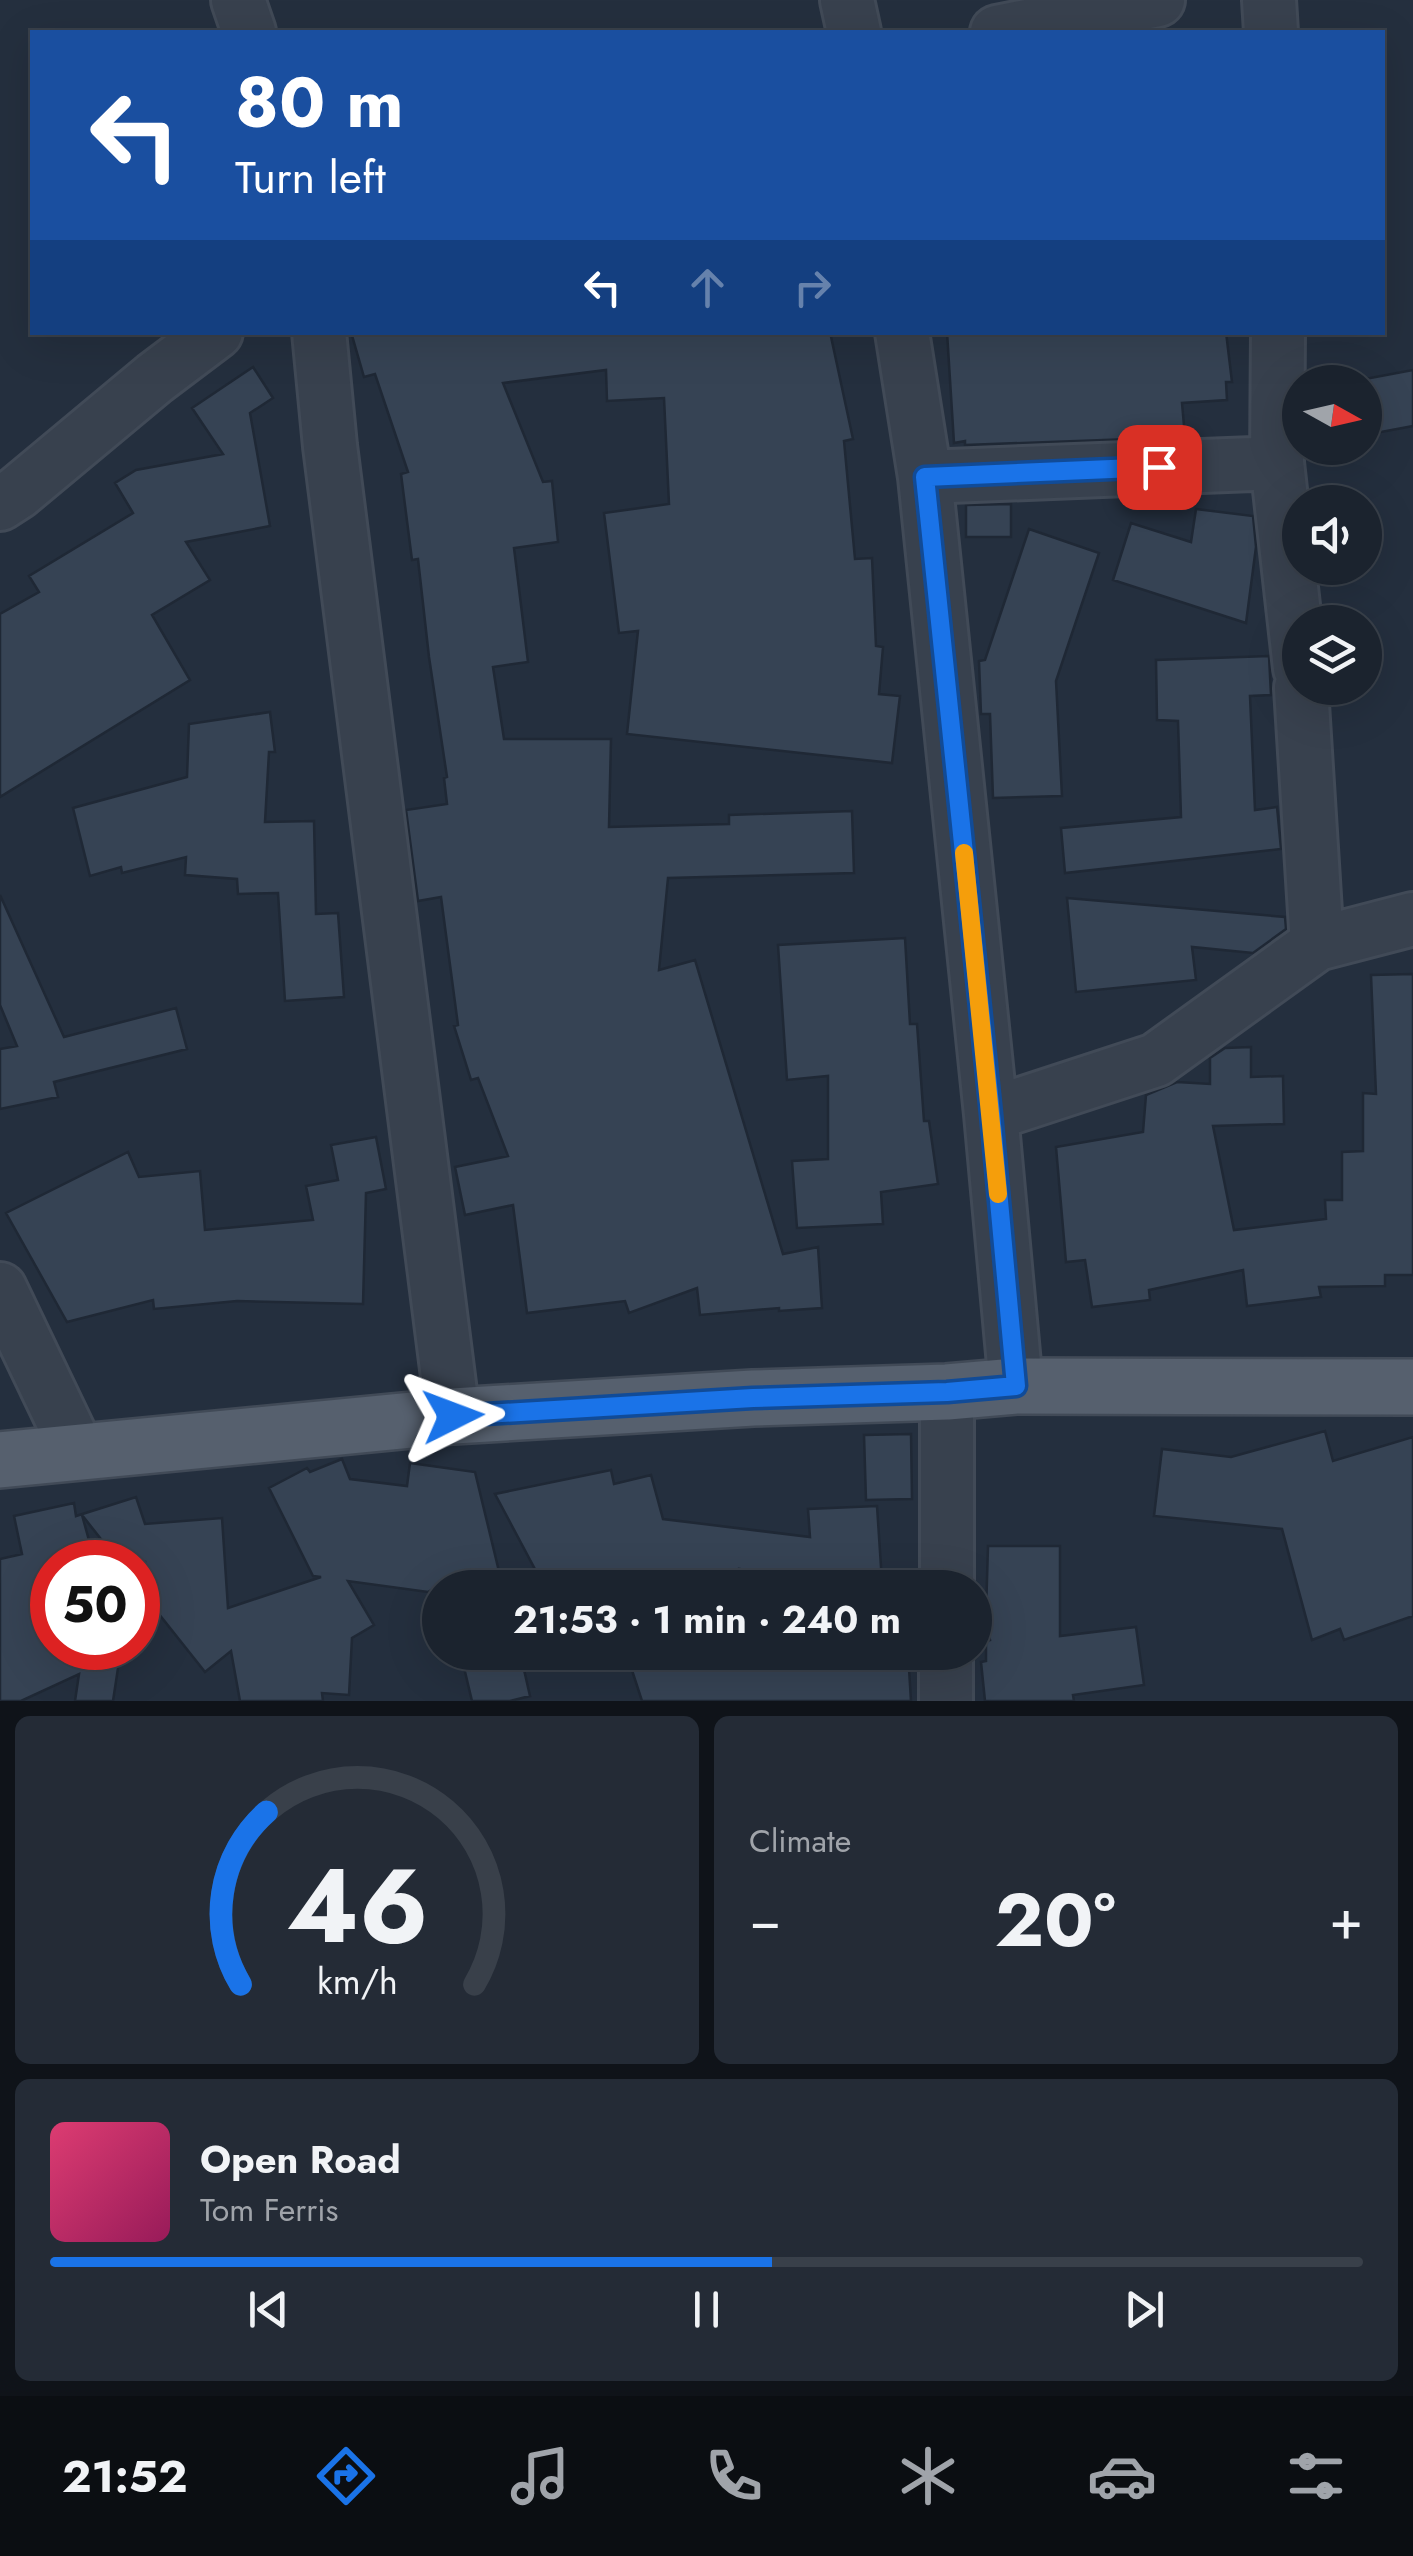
<!DOCTYPE html>
<meta charset="utf-8">
<style>
:root{--surface:#1b232e;--page:#242b36;--text:#f1f3f6;--muted:#a0a4aa;--line:#39404a;--accent:#1a73e8}
body{margin:0;font-family:Jost,sans-serif;background:var(--page);color:var(--text);height:100vh;display:flex;flex-direction:column;font-size:38px;white-space:nowrap}
*{box-sizing:border-box;margin:0}
p{font-size:32px;color:var(--muted)}
.icon{flex:none;width:55px;height:55px;fill:none;stroke:currentColor;stroke-width:2;stroke-linecap:round;stroke-linejoin:round}
.map{position:relative;height:1701px;overflow:hidden}
.sheet{display:flex;flex-direction:column;gap:15px;padding:15px;background:#0f1319;flex:1}
.sheet>*{flex:none}
.hud{position:absolute;left:30px;top:30px;width:1355px;height:305px;border-radius:0px;box-shadow:0 10px 40px #0002,0 0 0 2px var(--line);background:#1a4fa0;color:#fff;overflow:hidden}
.needle{width:65px;rotate:98deg}
.fabs{position:absolute;left:1282px;top:365px;display:grid;gap:20px}
.fabs a{display:grid;place-items:center;width:100px;height:100px;border-radius:50%;background:var(--surface);box-shadow:0 10px 40px #0002,0 0 0 2px var(--line);font-size:50px}
.speed{position:absolute;left:30px;top:1540px;display:flex;gap:20px;font-size:50px;font-weight:700;text-align:center}
.speed>*{display:grid;place-content:center;width:130px;height:130px;border-radius:50%;background:var(--surface);box-shadow:0 10px 40px #0002,0 0 0 2px var(--line);line-height:1}
.speed .limit{border:15px solid #d22;background:#fff;color:#111}
.pin{position:absolute;display:grid;place-items:center;width:85px;height:85px;color:#fff;margin:-42px;border-radius:20px;box-shadow:0 5px 15px #0006}
.me{position:absolute;width:110px;margin:-55px;rotate:87deg;stroke-linejoin:round;filter:drop-shadow(0 0 8px #0008)}
.turn{display:flex;align-items:center;gap:35px;height:210px;padding:0 40px;font-size:45px}
.turn .icon{width:130px;height:130px;stroke-width:2.5}
.turn b{display:block;font-size:70px;line-height:85px}
.lanes{display:flex;align-items:center;height:95px;padding:0 40px;background:#0003;justify-content:center;gap:50px;direction:ltr}
.lanes .off{opacity:.35}
.big{font-size:75px;font-weight:700;line-height:1.1}
.sheet .tile{flex:1;display:flex;flex-direction:column;justify-content:center;gap:15px;min-width:0;padding:0 35px;border-radius:15px;background:var(--page)}
.sheet .dial{align-items:center;gap:0}
.dial svg{height:260px;overflow:visible;fill:none;stroke:var(--line);stroke-width:7;stroke-linecap:round;text-anchor:middle}
.dial text{fill:var(--text);stroke:none}
.song{display:flex;align-items:center;gap:30px}
.cover{width:120px;height:120px;border-radius:15px;background:linear-gradient(135deg,hsl(340 70% 55%),hsl(330 70% 35%))}
.played{height:10px;border-radius:5px;background:linear-gradient(90deg,var(--accent) 55%,var(--line) 55%)}
.keys{display:flex;justify-content:space-around;direction:ltr}
.heat{display:flex;justify-content:space-between;align-items:center;font-size:55px;direction:ltr}
.sheet .tiles{flex:1;display:grid;gap:15px;grid-template-columns:1fr 1fr}
.tile:last-child{grid-column:span 2}
.trip{position:absolute;left:422px;top:1570px;width:570px;height:100px;border-radius:50px;background:var(--surface);box-shadow:0 10px 40px #0002,0 0 0 2px var(--line);font-weight:700;line-height:100px;text-align:center}
.tab-bar{display:flex;height:160px;justify-content:space-around;align-items:center;background:#0b0e12;color:var(--muted)}
.tab-bar .icon{width:70px;height:70px}
.tab-bar .current{color:var(--accent)}
.tab-bar b{font-size:45px;color:var(--text)}
.map>svg:first-child{display:block}
.building{fill:#364354;stroke:#1f2835;stroke-width:2.5}
.lines{fill:none;stroke-linecap:round;stroke-linejoin:round}
.minor-casing{stroke:#414a57;stroke-width:58}
.major-casing{stroke:#414a57;stroke-width:60}
.minor{stroke:#38414e;stroke-width:52}
.major{stroke:#56606e;stroke-width:55}
.route-casing{stroke:#114b97;stroke-width:25}
.route{stroke:#1a73e8;stroke-width:18}
.slow{stroke:#f59e0b;stroke-width:18}
</style>
<div class="map">
<svg width="1413" height="1701" viewBox="0 0 1413 1701">
<rect width="100%" height="100%" fill="#242f3e"/>
<path class="building" d="M351 332H830L853 439 844 441 855 559 872 558 876 646 883 647 879 694 900 696 892 763 627 734 638 631 619 633 604 513 669 504 664 398 607 401 606 370 503 383 543 482 552 481 558 542 514 548 528 662 493 667 504 739H611L609 827 729 824V815L852 811 854 873 668 878 659 970 695 960 783 1254 818 1247 822 1308 779 1311V1308L700 1315 697 1288 629 1313 625 1301 527 1313 513 1205 465 1215 455 1167 508 1156 478 1078 471 1080 454 1026 458 1025 441 897 418 901 406 810 447 804 444 778 447 777 429 657 418 559 412 560 401 474 408 472 375 374 364 377Z
M947 332H1226L1232 382H1226L1227 400 1182 403 1185 437 965 445V441L954 443Z
M253 367 273 398 250 413 270 526 186 542 210 580 152 615 190 680 0 797V614L39 592 29 576 133 513 115 483 136 470 223 454 192 408Z
M1413 370V426L1365 435V379Z
M1011 504V537H966V505Z
M1196 509 1253 516 1256 547 1246 623 1113 580 1131 523 1191 542Z
M1029 529 1099 553 1056 681 1062 796 993 798 990 714H981L979 661 985 660Z
M1269 656 1271 695 1250 696 1255 810 1277 807 1281 849 1065 873 1061 828 1181 817 1178 721 1157 720 1156 660Z
M270 712 275 752H269L265 822 314 821 316 914 338 913 344 997 285 1001 278 893 238 894 237 879 185 875 186 857 122 873 121 867 90 876 73 808 187 777 189 724Z
M0 895 64 1037 176 1008 187 1049 54 1082 58 1097 0 1109V1049L17 1046 0 1005Z
M1067 898 1285 917 1286 929 1253 953 1192 947 1196 980 1076 992Z
M905 938 910 1024H917L924 1121H929L938 1184 881 1192 883 1224 797 1228 792 1161 828 1159V1076L787 1080 778 945Z
M1413 974V1275H1385V1286L1319 1287 1321 1297 1247 1306 1243 1270 1149 1290 1150 1300 1092 1307 1085 1260 1066 1262 1056 1147 1143 1132 1146 1095 1177 1082 1210 1084V1058L1225 1048 1251 1047V1077L1283 1076 1284 1124 1213 1126 1234 1230 1326 1219 1325 1200H1342V1152L1363 1151V1093L1376 1094 1371 975Z
M376 1137 386 1189 366 1193 363 1304 237 1301 154 1309 153 1300 67 1322 6 1213 128 1152 139 1177 200 1171 205 1230 313 1220 306 1186 338 1180 331 1145Z
M1325 1431 1333 1461 1413 1437V1616L1344 1640 1340 1629 1312 1640 1282 1529 1154 1516 1162 1449 1231 1457Z
M911 1434 912 1499 866 1500 864 1435Z
M342 1459 350 1479 407 1486 410 1463 475 1472 503 1588H444L443 1583 428 1592 348 1581 374 1625 352 1638 349 1695 322 1693 323 1701H240L231 1651 205 1672 147 1599 145 1562H119L82 1515 95 1562H52V1648H136L120 1655 113 1701H75L79 1674 21 1701H0V1559L22 1554 14 1516 74 1503 76 1516 136 1497 145 1524 222 1518 228 1608 321 1577 313 1576 269 1488 307 1468 310 1472Z
M611 1470 614 1484 651 1475 663 1519 810 1537 808 1509 877 1506 882 1582 813 1586 812 1579 739 1569 736 1588H545L495 1494Z
M988 1546H1060V1636L1136 1627 1144 1685 1073 1695 1074 1701H985L981 1662 986 1661V1641L990 1640 986 1613Z
M471 1652H520L530 1696 510 1701H472L461 1655Z
M626 1652H908L911 1701H642Z"/>
<g class="lines">
<g class="minor-casing">
<path id="minor" d="M238 0 249 32
M847 0 854 32
M1269 0 1271 32
M997 32 1158 0
M319 332 330 446 453 1416
M902 332 925 477 991 1114 1016 1386
M1278 332 1277 463 1300 668
M925 477 1277 463
M0 504 17 493 155 378 216 332
M1301 688 1317 944
M991 1114 1156 1060 1317 944 1413 919
M0 1289 78 1452
M947 1588V1392
M946 1701V1652"/>
</g>
<g class="major-casing">
<path id="major" d="M0 1460 453 1416 753 1398 947 1392 1016 1386 1413 1387"/>
</g>
<use href="#minor" class="minor"/>
<use href="#major" class="major"/>
</g>
<g class="lines">
<g class="route-casing">
<path id="route" d="M453 1416 753 1398 947 1392 1016 1386 991 1114 925 477 1159 467"/>
</g>
<use href="#route" class="route"/>
<path class="slow" d="M964 853 998 1194"/>
</g>
</svg>
<div class="fabs">
<a><svg class="needle" viewBox="-14 -14 28 28"><path d="M0-13l5 13h-10z" fill="#e53935"/><path d="M0 13l5-13h-10z" fill="#a0a4aa"/></svg></a>
<a><svg class="icon" aria-label="sound" viewBox="0 0 24 24"><path d="M4 9h4l5-4v14l-5-4H4zM17 9q2 3 0 6"/></svg></a>
<a><svg class="icon" aria-label="layers" viewBox="0 0 24 24"><path d="M12 4l9 5-9 5-9-5zM3 14l9 5 9-5"/></svg></a>
</div>
<div class="speed"><div class="limit">50</div></div>
<div class="pin" style="left:1159px;top:467px;background:#d93025"><svg class="icon" aria-label="arrive" viewBox="0 0 24 24"><path d="M6 21V4h12l-3 4 3 4H6"/></svg></div>
<svg class="me" style="left:453px;top:1416px" viewBox="-20 -20 40 40"><path d="M0-17L14 15 0 8-14 15z" fill="#1a73e8" stroke="#fff" stroke-width="4"/></svg>
<div class="trip">21:53 · 1 min · 240 m</div>
<div class="hud">
<div class="turn"><svg class="icon" aria-label="left" viewBox="0 0 24 24"><path d="M17 20v-9H6M10 6l-5 5 5 5"/></svg><div><b>80 m</b>Turn left</div></div>
<div class="lanes"><svg class="icon" aria-label="left" viewBox="0 0 24 24"><path d="M17 20v-9H6M10 6l-5 5 5 5"/></svg><svg class="icon off" aria-label="ahead" viewBox="0 0 24 24"><path d="M12 20V5M6 11l6-6 6 6"/></svg><svg class="icon off" aria-label="right" viewBox="0 0 24 24"><path d="M7 20v-9h11M14 6l5 5-5 5"/></svg></div>
</div>
</div>
<section class="sheet">
<div class="tiles">
<div class="tile dial"><svg viewBox="0 0 100 80">
<path d="M14 69A42 42 0 1 1 86 69"/>
<path d="M14 69A42 42 0 0 1 22 16" stroke="#1a73e8"/>
<text x="50" y="56" font-size="32" font-weight="700">46</text>
<text x="50" y="72" font-size="11">km/h</text>
</svg></div>
<div class="tile"><p>Climate</p>
<div class="heat"><a>−</a><b class="big">20°</b><a>+</a></div>
</div>
<div class="tile">
<div class="song"><i class="cover"></i><div><b>Open Road</b><p>Tom Ferris</p></div></div>
<div class="played"></div>
<div class="keys"><svg class="icon" aria-label="previous" viewBox="0 0 24 24"><path d="M18 5L8 12l10 7zM5 5v14"/></svg><svg class="icon" aria-label="pause" viewBox="0 0 24 24"><path d="M8 5v14M16 5v14"/></svg><svg class="icon" aria-label="next" viewBox="0 0 24 24"><path d="M6 5l10 7-10 7zM19 5v14"/></svg></div>
</div>
</div>
</section>
<nav class="tab-bar">
<b>21:52</b>
<svg class="icon current" aria-label="directions" viewBox="0 0 24 24"><path d="M12 3l9 9-9 9-9-9zM9 14v-3h6M13 9l2 2-2 2"/></svg>
<svg class="icon" aria-label="music" viewBox="0 0 24 24"><path d="M9 18V5l10-2v13"/><circle cx="6" cy="18" r="3"/><circle cx="16" cy="16" r="3"/></svg>
<svg class="icon" aria-label="phone" viewBox="0 0 24 24"><path d="M5 4h4l2 5-3 2q2 4 5 5l2-3 5 2v4C11 20 4 13 5 4z"/></svg>
<svg class="icon" aria-label="climate" viewBox="0 0 24 24"><path d="M12 3v18M4 7l16 10M4 17L20 7"/></svg>
<svg class="icon" aria-label="car" viewBox="0 0 24 24"><path d="M5 17H2v-5l4-1 3-4h7l3 4 3 1v5h-3M9 17h6M6 11h13"/><circle cx="7" cy="17" r="2"/><circle cx="17" cy="17" r="2"/></svg>
<svg class="icon" aria-label="filters" viewBox="0 0 24 24"><path d="M4 7h16M4 17h16"/><circle cx="9" cy="7" r="2"/><circle cx="15" cy="17" r="2"/></svg>
</nav>
